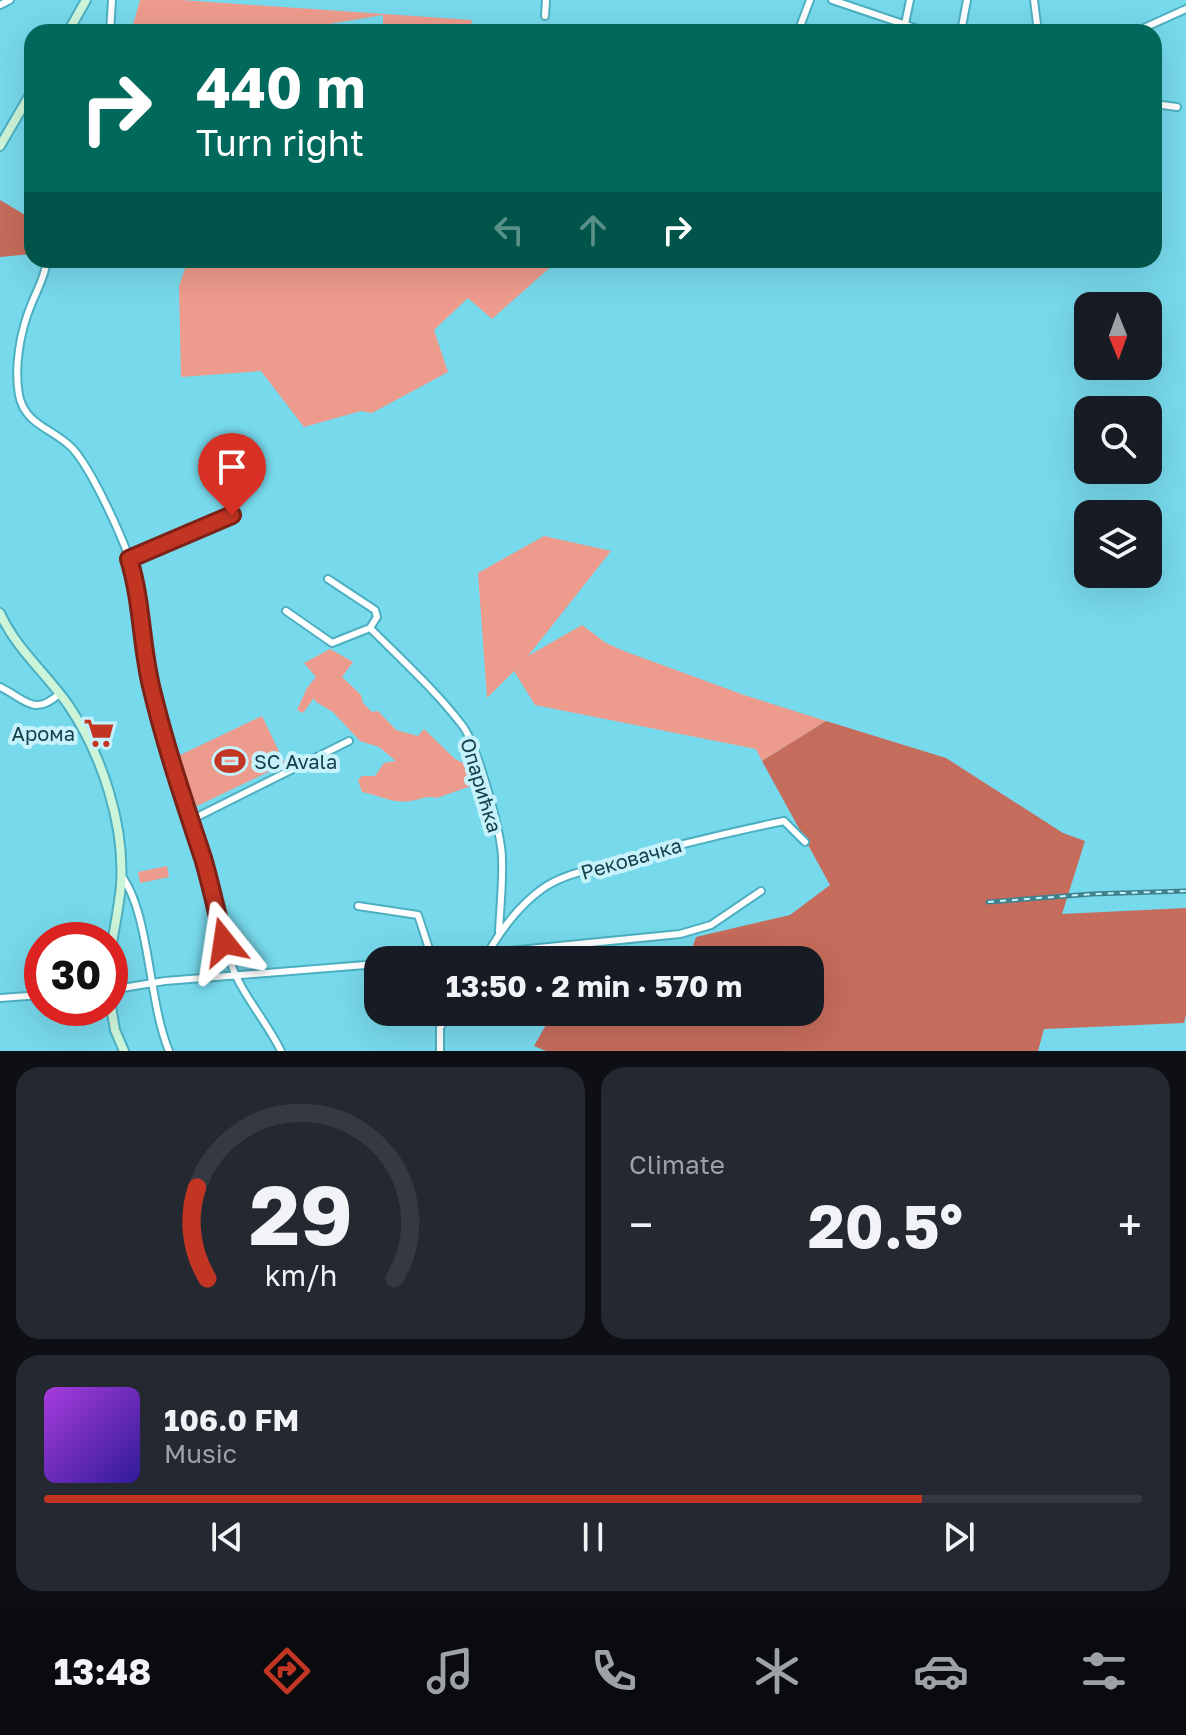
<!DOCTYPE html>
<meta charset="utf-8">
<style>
:root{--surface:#171b24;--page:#242831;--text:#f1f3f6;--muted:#9ea1a6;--line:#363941;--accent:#c23523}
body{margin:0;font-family:"Golos Text",sans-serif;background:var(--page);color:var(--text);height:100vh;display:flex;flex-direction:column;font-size:30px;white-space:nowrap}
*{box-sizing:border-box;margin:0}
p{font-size:26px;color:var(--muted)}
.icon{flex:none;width:44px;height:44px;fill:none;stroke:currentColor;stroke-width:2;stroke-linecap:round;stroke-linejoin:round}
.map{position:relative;height:1051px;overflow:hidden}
.sheet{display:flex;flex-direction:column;gap:16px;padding:16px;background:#0d0f14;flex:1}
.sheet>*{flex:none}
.guide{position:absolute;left:24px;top:24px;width:1138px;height:244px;border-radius:24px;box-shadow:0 8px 32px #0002;background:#00695c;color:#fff;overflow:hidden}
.needle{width:52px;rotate:179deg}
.buttons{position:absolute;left:1074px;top:292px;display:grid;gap:16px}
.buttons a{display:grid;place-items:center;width:88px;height:88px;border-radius:16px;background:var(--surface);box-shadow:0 8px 32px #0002;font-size:40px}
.speed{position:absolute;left:24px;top:922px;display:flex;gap:16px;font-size:40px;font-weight:700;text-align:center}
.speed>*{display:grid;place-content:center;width:104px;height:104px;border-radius:50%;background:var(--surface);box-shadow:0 8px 32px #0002;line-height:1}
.speed .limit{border:12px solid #d22;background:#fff;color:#111}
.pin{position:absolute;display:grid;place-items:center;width:68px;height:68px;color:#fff;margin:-82px -34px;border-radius:50% 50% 50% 0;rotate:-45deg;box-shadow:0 0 8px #0007}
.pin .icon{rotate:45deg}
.me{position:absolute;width:88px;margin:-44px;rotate:345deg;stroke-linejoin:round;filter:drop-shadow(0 0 6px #0008)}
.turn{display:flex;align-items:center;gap:28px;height:168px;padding:0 40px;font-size:36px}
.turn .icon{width:104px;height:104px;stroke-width:2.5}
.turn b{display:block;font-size:56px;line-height:68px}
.lanes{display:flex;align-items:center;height:76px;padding:0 40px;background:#0003;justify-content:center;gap:40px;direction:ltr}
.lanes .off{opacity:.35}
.big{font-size:60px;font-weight:700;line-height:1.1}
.sheet .widget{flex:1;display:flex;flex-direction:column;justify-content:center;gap:12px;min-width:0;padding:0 28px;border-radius:24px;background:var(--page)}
.sheet .dial{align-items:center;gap:0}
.dial svg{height:208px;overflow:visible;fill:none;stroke:var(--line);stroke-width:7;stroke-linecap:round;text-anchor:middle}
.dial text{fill:var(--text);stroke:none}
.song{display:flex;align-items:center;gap:24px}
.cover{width:96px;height:96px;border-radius:12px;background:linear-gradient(135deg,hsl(280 70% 55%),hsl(250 70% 35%))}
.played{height:8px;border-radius:4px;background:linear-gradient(90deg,var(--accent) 80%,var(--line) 80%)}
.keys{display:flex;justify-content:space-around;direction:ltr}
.heat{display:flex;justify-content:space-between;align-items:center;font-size:44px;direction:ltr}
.sheet .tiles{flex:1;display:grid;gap:16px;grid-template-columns:1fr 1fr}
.widget:last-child{grid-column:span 2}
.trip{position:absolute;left:364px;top:946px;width:460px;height:80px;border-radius:24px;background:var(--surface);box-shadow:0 8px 32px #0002;font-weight:700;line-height:80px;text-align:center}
.dock{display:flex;height:128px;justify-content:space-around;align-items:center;background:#090b0e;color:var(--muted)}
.dock .icon{width:56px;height:56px}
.dock .active{color:var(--accent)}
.dock b{font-size:36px;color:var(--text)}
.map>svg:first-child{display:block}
.green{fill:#ed9b8c}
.forest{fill:#c66c5c}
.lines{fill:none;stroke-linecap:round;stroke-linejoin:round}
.minor-casing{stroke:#4cb0c2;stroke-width:10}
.secondary-casing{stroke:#4cb0c2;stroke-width:12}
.minor{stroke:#fff;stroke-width:6}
.secondary{stroke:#ccf4d9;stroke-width:8}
.rail-casing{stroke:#3f828e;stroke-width:5}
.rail{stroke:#c5f2fb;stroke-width:2;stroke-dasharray:6;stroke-linecap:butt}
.route-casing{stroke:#7e2217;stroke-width:20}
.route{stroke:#c23523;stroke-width:14}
.labels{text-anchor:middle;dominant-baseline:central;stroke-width:8;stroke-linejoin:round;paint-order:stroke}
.poi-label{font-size:20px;fill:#164148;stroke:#c5f2fb;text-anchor:end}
.street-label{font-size:20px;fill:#164148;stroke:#c5f2fb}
</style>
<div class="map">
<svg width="1186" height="1051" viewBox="0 0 1186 1051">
<rect width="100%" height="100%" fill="#77d9ec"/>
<path class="green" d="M140 0H181L472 20 470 32H383V15L329 24V32H131Z
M188 260H553L554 264 492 319 468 298 434 330 448 372 372 413 361 411 304 427 261 371 181 377 179 286Z
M544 536 611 551 528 656 582 625 606 643 624 651 744 695 826 721 762 761 756 749 535 705 514 671 487 698 478 573Z
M330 649 353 662 342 677 361 695 363 703 372 712 378 711 396 730 418 736 424 729 455 759 465 764 475 760 481 785 468 787 437 798C427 795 420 800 410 801 393 804 379 795 362 792L358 780 362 776H375L384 763 396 761 379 747 360 741 333 712 316 702 314 698 303 713 297 710 307 688 316 677 304 663Z
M262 716 285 764 197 806 174 758Z
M167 866 169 877 140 883 138 872Z"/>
<path class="forest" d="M0 200 32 219V254L0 257Z
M826 721 946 758 1063 833 1085 841 1062 914 1186 908V1015L1184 1023 1044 1029 1038 1051H546L534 1046 551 1016 577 1012H810V960H688L696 937 790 915 830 885 762 761Z"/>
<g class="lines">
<g class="minor-casing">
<path id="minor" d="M832 0 927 32
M1034 0 1038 32
M0 5 10 0
M545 16 546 0
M905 24 910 0
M110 32 112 0
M798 32 810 0
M961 32 967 0
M1135 32 1186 9
M1154 104 1177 107
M47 260C45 277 37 290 31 305 20 332 14 367 19 395 25 426 55 429 73 449 91 469 117 526 127 552 142 592 139 635 149 677 163 738 183 798 202 858 214 892 220 929 231 963 240 992 267 1022 281 1051
M129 559 232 515
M286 611 332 643 370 628 377 617 375 610 328 579
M370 628C401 659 435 690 462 725 477 744 502 835 502 859 503 883 500 908 499 932
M0 687C25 699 34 717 59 694
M189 821 349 741
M121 875C150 913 148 1001 169 1051
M358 906 418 915 432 958
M419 960 680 934 711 925 761 891
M484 960C498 934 517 907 542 889 561 875 588 870 611 864 668 847 726 833 784 821L805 842
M110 990 165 981 378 964
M0 998 42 995
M440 1051V1028L449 1012"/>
</g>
<g class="secondary-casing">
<path id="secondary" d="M68 32 86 0
M0 146 32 91
M0 613C16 649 47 674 69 706 102 755 125 825 121 885 119 909 113 933 110 957
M110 1001 115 1030 124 1051"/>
</g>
<use href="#minor" class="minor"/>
<use href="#secondary" class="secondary"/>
<g class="rail-casing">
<path id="rail" d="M988 902 1092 894 1186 891"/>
</g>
<use href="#rail" class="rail"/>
</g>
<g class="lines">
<g class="route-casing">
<path id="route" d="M224 942C217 914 211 885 203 858 184 801 165 745 151 686 141 644 142 601 129 559L232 515"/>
</g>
<use href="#route" class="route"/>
</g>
<defs>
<g id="supermarket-bare" transform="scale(2.4)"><path d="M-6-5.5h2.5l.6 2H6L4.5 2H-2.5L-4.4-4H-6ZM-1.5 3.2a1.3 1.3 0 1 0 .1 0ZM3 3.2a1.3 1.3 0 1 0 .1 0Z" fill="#c23523" stroke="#c5f2fb" stroke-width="2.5" paint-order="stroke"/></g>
<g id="stadium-bare" transform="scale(2.4)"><path d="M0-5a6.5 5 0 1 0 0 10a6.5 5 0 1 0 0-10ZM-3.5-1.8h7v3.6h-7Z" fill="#c23523" stroke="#c5f2fb" stroke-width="2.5" paint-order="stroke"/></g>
</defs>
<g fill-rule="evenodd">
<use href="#supermarket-bare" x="99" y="733"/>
<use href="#stadium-bare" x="230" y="761"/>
</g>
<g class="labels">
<g class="poi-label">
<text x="75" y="733">Арома</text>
<text x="254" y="761" text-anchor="start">SC Avala</text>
</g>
<g class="street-label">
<text transform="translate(482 785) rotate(73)">Опарићка</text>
<text transform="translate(631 858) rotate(-16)">Рековачка</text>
</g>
</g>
</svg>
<div class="buttons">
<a><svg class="needle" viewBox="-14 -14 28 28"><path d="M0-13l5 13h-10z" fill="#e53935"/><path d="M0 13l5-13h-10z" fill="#9ea1a6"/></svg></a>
<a><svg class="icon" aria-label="search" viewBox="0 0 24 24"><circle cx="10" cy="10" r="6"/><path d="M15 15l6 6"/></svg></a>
<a><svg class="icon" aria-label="layers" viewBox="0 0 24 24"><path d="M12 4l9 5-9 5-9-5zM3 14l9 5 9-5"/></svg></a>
</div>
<div class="speed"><div class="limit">30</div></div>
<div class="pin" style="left:232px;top:515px;background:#d93025"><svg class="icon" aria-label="arrive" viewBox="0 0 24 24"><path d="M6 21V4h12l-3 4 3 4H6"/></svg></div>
<svg class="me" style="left:224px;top:942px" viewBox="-20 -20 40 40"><path d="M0-17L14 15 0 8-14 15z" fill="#c23523" stroke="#fff" stroke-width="4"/></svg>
<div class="trip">13:50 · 2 min · 570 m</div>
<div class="guide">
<div class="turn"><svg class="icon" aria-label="right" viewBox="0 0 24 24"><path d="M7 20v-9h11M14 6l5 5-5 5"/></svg><div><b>440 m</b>Turn right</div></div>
<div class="lanes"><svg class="icon off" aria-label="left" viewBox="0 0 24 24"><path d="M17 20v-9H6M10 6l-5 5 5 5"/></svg><svg class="icon off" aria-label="ahead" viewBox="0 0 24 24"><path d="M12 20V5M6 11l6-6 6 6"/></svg><svg class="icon" aria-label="right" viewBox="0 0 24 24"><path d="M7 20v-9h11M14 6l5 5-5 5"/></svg></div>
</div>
</div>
<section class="sheet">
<div class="tiles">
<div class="widget dial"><svg viewBox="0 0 100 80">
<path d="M14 69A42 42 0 1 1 86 69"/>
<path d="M14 69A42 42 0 0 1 10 34" stroke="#c23523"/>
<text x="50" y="56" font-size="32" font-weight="700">29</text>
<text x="50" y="72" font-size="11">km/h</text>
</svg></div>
<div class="widget"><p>Climate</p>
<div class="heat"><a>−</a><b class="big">20.5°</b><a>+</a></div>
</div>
<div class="widget">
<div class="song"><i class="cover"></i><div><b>106.0 FM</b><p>Music</p></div></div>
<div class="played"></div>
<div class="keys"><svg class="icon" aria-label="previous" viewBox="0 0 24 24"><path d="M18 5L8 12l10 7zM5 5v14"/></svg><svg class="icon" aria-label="pause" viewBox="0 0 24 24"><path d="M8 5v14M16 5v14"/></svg><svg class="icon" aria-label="next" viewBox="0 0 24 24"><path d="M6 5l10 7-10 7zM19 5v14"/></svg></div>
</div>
</div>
</section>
<nav class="dock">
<b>13:48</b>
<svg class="icon active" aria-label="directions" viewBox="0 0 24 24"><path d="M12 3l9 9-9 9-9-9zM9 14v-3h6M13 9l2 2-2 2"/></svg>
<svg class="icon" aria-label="music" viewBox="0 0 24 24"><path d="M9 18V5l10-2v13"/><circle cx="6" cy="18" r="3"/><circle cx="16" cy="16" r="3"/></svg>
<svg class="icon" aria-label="phone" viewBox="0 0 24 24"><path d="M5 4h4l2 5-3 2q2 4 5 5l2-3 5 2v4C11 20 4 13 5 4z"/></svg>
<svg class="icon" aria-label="climate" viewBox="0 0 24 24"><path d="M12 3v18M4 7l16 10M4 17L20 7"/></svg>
<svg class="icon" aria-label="car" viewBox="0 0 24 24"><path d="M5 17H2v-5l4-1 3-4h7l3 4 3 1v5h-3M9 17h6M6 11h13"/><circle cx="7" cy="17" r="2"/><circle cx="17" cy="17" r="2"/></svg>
<svg class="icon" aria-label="filters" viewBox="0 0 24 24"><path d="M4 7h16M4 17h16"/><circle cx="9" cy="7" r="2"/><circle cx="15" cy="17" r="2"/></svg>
</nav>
